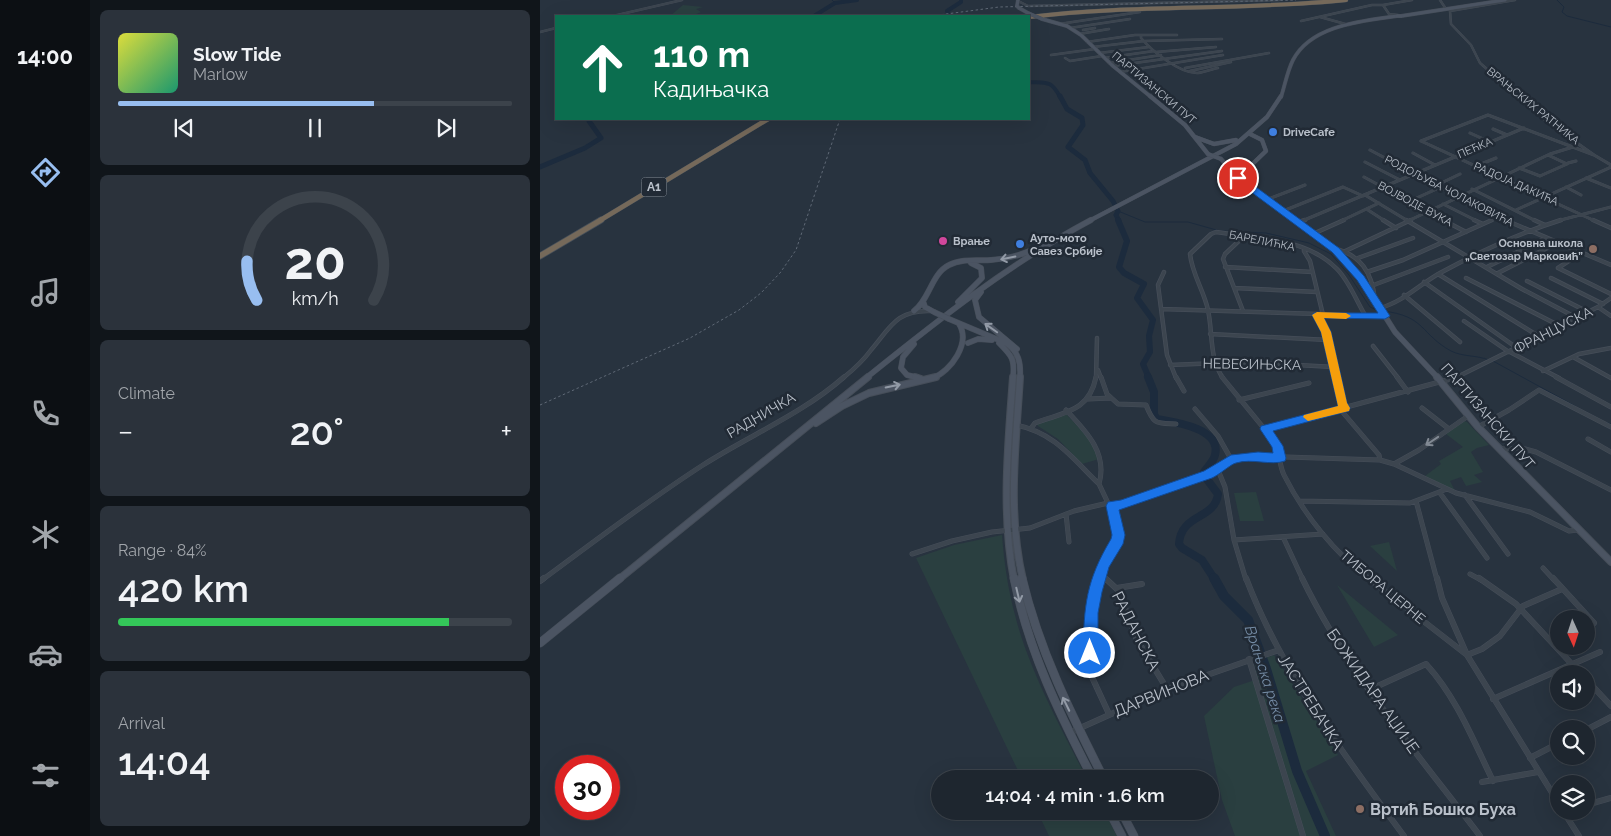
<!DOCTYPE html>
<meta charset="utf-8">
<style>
:root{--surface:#1e262f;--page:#2b323b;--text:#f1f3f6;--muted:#a1a5aa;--line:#3c434b;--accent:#98bef0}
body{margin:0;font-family:Raleway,sans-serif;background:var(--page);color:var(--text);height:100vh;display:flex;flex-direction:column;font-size:19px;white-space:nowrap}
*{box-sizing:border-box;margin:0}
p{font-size:16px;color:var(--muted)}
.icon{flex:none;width:28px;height:28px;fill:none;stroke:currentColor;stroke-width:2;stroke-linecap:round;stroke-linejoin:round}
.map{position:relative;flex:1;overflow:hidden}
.panel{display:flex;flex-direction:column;gap:10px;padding:10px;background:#10151a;width:450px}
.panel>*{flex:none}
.hud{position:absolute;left:15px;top:15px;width:475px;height:105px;border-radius:0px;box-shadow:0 5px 20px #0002,0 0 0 1px var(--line);background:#0b6e4f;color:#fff;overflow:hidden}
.needle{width:32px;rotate:177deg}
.tools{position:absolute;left:1010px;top:610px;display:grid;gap:10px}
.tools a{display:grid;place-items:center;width:45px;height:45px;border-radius:50%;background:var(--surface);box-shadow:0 5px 20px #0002,0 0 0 1px var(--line);font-size:25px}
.speed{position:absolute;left:15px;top:755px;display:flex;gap:10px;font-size:25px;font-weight:700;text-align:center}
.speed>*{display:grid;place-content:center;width:65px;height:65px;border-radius:50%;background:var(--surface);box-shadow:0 5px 20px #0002,0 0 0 1px var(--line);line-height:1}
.speed .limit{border:8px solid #d22;background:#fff;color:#111}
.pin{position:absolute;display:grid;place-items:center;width:42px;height:42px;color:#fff;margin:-21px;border:2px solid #fff;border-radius:50%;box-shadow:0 1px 5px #0007}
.me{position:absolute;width:55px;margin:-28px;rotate:0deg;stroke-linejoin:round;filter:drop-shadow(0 0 4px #0008)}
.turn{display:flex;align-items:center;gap:18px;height:105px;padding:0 15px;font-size:22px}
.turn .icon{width:65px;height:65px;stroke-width:2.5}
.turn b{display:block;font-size:35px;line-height:42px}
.big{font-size:38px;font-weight:600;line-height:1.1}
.panel .tile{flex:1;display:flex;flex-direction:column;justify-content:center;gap:8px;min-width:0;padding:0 18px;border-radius:8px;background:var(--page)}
.panel .dial{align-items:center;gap:0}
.dial svg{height:130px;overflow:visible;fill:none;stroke:var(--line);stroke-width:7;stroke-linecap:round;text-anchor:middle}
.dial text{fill:var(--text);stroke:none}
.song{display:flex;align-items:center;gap:15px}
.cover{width:60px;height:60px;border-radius:8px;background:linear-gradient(135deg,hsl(60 70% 55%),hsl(160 70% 35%))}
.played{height:5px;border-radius:2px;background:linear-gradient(90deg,var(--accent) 65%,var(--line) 65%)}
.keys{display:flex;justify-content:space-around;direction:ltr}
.heat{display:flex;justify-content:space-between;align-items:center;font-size:28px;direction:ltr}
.charge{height:8px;border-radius:4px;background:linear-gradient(90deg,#34c759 84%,var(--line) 0)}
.trip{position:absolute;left:391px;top:770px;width:288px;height:50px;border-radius:25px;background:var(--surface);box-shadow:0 5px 20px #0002,0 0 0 1px var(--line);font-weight:600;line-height:50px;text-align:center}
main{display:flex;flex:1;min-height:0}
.tabs{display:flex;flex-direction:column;width:90px;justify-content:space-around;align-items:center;background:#0c0f13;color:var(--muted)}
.tabs .icon{width:35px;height:35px}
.tabs .current{color:var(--accent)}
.tabs b{font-size:22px;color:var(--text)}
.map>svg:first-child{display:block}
.green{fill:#2a3f40}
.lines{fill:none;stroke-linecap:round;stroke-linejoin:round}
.stream{stroke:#1c2b3d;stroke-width:1}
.river-far4{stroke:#1c2b3d;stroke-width:4}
.river-far3{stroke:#1c2b3d;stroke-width:5}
.river-far2{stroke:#1c2b3d;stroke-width:6}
.river-far1{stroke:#1c2b3d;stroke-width:8}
.river{stroke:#1c2b3d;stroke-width:10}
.street-far4-casing{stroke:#464e59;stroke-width:2.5}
.street-far3-casing{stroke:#464e59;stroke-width:3}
.street-far2-casing{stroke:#464e59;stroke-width:4.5}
.street-far1-casing{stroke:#464e59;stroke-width:5}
.street-casing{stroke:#464e59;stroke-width:6}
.secondary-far4-casing{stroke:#464e59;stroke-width:4}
.secondary-far3-casing{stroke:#464e59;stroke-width:4.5}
.secondary-far2-casing{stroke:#464e59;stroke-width:6}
.secondary-far1-casing{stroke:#464e59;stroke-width:8}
.secondary-casing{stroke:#464e59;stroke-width:9}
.highway-far2-casing{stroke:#47505a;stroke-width:4.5}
.highway-far1-casing{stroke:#47505a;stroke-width:5}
.highway-casing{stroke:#47505a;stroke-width:7}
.street-far4{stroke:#3c454f;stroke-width:2}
.street-far3{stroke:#3c454f;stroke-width:2.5}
.street-far2{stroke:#3c454f;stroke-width:3}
.street-far1{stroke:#3c454f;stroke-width:4}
.street{stroke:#3c454f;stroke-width:5}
.secondary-far4{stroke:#4b5462;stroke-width:3}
.secondary-far3{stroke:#4b5462;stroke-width:4}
.secondary-far2{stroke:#4b5462;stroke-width:5}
.secondary-far1{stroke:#4b5462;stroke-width:6}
.secondary{stroke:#4b5462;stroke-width:8}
.highway-far2{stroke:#75695a;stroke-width:4}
.highway-far1{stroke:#75695a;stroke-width:4.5}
.highway{stroke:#75695a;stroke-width:5.5}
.rail{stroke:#5f6976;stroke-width:1;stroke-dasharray:2.5 2.5;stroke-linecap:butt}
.secondary-bridge-far2-casing{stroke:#464e59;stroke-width:4;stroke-linecap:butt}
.secondary-bridge-far1-casing{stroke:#464e59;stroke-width:4.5;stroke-linecap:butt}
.secondary-bridge-casing{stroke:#464e59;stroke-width:6;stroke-linecap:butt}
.secondary-bridge-far2{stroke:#4b5462;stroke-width:3}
.secondary-bridge-far1{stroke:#4b5462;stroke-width:4}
.secondary-bridge{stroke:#4b5462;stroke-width:5}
.oneway{stroke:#929aa6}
.oneway2{stroke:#818993}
.route{fill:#1a73e8;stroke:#114b97}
.slow{fill:#f59e0b}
.shop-dot{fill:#3f7fe0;stroke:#212a35;stroke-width:2}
.hotel-dot{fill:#d1479c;stroke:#212a35;stroke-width:2}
.education-dot{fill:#8d6e63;stroke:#212a35;stroke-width:2}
.labels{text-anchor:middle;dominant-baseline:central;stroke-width:5;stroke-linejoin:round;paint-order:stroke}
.far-street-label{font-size:11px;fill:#b9c0ca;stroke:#212a35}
.far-poi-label{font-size:11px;font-weight:bold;fill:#b9c0ca;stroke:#212a35;text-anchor:start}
.shield{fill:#212a35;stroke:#8b939d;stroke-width:1}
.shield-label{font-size:12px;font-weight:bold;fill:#b9c0ca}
.street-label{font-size:14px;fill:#b9c0ca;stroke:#212a35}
.water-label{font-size:15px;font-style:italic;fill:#758ca5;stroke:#212a35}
.near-street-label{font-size:16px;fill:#b9c0ca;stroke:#212a35}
.near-poi-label{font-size:16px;font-weight:bold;fill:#b9c0ca;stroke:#212a35;text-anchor:start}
</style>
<main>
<nav class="tabs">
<b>14:00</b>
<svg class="icon current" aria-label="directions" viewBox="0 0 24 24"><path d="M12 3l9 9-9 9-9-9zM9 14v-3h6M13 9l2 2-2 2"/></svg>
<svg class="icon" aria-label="music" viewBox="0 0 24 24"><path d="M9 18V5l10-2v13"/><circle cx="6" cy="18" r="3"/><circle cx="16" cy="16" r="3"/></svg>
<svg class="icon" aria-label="phone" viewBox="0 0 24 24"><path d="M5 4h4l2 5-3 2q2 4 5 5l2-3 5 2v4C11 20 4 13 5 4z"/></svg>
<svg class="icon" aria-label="climate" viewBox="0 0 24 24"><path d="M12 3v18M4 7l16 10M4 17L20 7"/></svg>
<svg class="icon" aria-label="car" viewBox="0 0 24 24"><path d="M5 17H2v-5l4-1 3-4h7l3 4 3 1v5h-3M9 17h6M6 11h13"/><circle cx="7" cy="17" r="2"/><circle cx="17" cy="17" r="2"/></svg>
<svg class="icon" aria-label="filters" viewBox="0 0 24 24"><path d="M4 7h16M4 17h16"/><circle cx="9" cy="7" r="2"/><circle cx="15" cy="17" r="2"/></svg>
</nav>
<section class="panel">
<div class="tile">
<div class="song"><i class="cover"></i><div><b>Slow Tide</b><p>Marlow</p></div></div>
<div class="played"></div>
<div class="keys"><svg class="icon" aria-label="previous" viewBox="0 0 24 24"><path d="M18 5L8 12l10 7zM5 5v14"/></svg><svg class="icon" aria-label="pause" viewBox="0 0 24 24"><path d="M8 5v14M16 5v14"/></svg><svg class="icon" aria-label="next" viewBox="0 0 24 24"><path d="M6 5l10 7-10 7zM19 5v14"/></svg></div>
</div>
<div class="tile dial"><svg viewBox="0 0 100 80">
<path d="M14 69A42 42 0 1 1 86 69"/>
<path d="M14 69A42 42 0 0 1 8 45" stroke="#98bef0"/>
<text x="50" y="56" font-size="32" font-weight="700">20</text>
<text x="50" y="72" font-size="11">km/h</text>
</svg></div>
<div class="tile"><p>Climate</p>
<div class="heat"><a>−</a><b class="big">20°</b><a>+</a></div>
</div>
<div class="tile"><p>Range · 84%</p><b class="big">420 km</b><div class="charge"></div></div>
<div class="tile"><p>Arrival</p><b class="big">14:04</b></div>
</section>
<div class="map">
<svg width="1071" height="836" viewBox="0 0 1071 836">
<rect width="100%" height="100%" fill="#28333f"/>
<path class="green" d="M143 5 163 7 156 9 161 12 152 16H130Z
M525 413 548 437 559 459 542 464 518 439 498 426 497 424Z
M924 421 927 422 949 445 937 448 931 452 943 472 934 475 942 482 926 486 921 477 910 481 915 491 885 476 901 464 899 461 923 447 906 434Z
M716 492 724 521H700L694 493Z
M462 535C464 562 468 589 475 615 488 668 522 730 547 779H482L376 558 414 545Z
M849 542 857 571 830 546Z
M797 585 858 635 834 647Z
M734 655 798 755 766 771 796 836H695L682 800 664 716 694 687 718 679 714 662Z
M497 811H564L577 836H509Z"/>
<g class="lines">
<path class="stream" d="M292 0 295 3
M1017 0 1024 7 1022 12 1027 16 1071 27
M578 211 605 222H648L680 231 726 233 769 243 791 254 809 275 830 307 839 311
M843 311C886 316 880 334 911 351 923 357 937 355 949 360
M953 361 1035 406
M1065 422 1071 424"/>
<path class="river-far4" d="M274 16 295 3 317 0
M409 16 407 11 421 2V0
M489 82C507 83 511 80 520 97"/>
<path class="river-far3" d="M520 96 527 109 542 118 543 125 528 147 545 160 550 173 573 201 578 211 576 215 579 221
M0 167 45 148 61 138 49 121 50 119"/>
<path class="river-far2" d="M578 220 587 241 579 267 584 273 604 284 597 298 613 320 609 336 610 352 603 364 609 378"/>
<path class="river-far1" d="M608 377 614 392V415L617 419C634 422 682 428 675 455 674 461 667 467 664 472L666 478 678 494C675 520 641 513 639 544L642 548 662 560 675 580"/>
<path class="river" d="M674 578 684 596 708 620 726 669 757 771 785 836"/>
<g class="street-far4-casing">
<path id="street-far4" d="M900 0 906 9
M975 0 910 11 911 24 931 45 940 63 979 97
M478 1 488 6 739 0
M858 15 849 14 843 5 872 0
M73 16 142 0
M780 17 809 25
M761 21 832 5H844
M519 24 600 12
M530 28 590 19
M543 30 555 28
M0 32 16 28
M539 34 569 29
M601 35V38C612 51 640 74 658 73 665 72 672 69 678 68
M547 42 595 35H637
M553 47 604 41 682 39
M616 52 676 47
M559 53 609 47
M511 55 555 49
M525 58 530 61 562 56
M564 58 614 51
M569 63 621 55
M573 66 682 51
M645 68 729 53
M650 71 691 62
M580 72 683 55"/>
</g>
<g class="street-far3-casing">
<path id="street-far3" d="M978 96 1010 124 1054 155
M953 129 967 135
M930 133 950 142
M881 141 1055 221
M881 141 948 115 1054 155 1071 165
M830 150 943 210 968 221
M873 153 895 165
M825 162 860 180
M1028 163 1036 161
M936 166 956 158
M979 168 1000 176 1027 164 1008 155
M824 177 905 221
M1046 178 1071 188
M897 185 920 174
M1026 187 1041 195
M932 189 996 221
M825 195 868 221
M726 200 765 185
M870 201 901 187
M903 204 937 221
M828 210 845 221
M976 210 1071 167
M743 211 803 187 823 196
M762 221 984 128
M801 221 839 203
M868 221 1010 154 1033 147
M950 221 958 217
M1017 221 1071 207"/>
</g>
<g class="street-far2-casing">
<path id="street-far2" d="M843 220 856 228
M866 220 982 289 1037 318
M903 220 926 232
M934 220 943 224
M965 220 1071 265
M994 220 1005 225
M1053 220 1071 228
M759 222 765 220
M775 233 804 220
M703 237 685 254 683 259 703 311
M793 248C821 255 832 272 835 300
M764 251 770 261 783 315
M1041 253 1018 268 1071 294
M799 254 871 220
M818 258 873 238
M685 267 772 272
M947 267 1006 238
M624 272 618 285 627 355 636 378
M827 272 863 260 952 220
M958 273 1017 243
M898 274 1000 337
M926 278 1020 326
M1011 278 1063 304
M987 281 1048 312
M884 282 977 348
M831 286 908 257
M694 288 777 292
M864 295 920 342
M1058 307 1071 316
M840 308C863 302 880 284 900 273 939 252 979 233 1021 220
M621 309 845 316
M777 315 786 332 796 378
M924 321 969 352
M670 334 788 340
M833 346 858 378
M970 352 1019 378
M1033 357 1071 378
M630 365 704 362 794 367
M558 370 561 378
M1003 371 1039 354 1071 348
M303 378C313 370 323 361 331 350 350 328 356 310 390 311
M556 378 557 338
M683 378C669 359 673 333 668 310 664 291 652 274 650 254L671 234 676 232C716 238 767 238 797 269 809 281 816 300 825 315
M915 378 1058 307 1071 298"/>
</g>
<g class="street-far1-casing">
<path id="street-far1" d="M561 377 567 394 578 404 606 405C614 425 616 423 636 424
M636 377 644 391
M682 377 735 442C740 453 739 465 744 475 764 515 795 553 830 580
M796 377 802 403 805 408
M857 377 868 392
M1016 377 1071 407
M548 399 571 398
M699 400 769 383
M882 408 909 429
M655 409 678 436 691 459
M800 409 839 455 840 460
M526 410C546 431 568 453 559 484L568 503
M476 425C515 433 532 458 559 484
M492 427 495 423C524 412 549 412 556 377
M938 427 969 410 999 390 1071 427
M725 429 918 377
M1048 439 1071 452
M961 449 982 448 996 452 1071 490
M854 464 879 450 928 416
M678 470 685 487 694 540 706 580
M900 493 947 558
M925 495 968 554
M759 501 870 503 907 489
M876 501 897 580
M526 514 529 542
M743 537 763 580
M694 540 783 534
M372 554 412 541 452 532 490 528 534 511 568 503 572 506 581 505 668 475 678 470 691 459 711 456 840 460 854 464 916 493 990 512 1029 531 1038 530
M1003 568 1014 580
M560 572 566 580
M930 574 941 580
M2 580C55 541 107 501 163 465 210 435 262 414 304 377
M558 580C562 564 579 549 579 533 579 524 574 514 572 506"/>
</g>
<g class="street-casing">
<path id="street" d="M559 578 550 625 551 675 569 714
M565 578 579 591 596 638 627 689
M706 578C742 673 804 755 864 836
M762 578C808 673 877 753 940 836
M828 578 927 655 942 649 960 636 983 606 1022 589
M897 578 902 598 927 655 1019 804
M939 578 976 604 1041 674
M1013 578 1054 623
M0 581 4 578
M577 588 602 584
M709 659 763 836
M1046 679 1071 706
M829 690 886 664C917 698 933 740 953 781
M953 699 1060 652
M1046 730 1071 717
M529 733 627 689 739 650
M990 758 1019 743
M942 782 998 772
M1046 805 1071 798
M1023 811 1039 836"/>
</g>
<g class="secondary-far4-casing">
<path id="secondary-far4" d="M477 6 478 0
M479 8 488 13
M861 16 965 0
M502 19 527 26 541 35 573 66 611 97
M741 97C745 85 747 72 753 60 771 25 822 21 857 16"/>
</g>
<g class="secondary-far3-casing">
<path id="secondary-far3" d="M610 96 645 125 668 154
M655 137 674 144 696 140
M681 159 701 181 758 221
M698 178 726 151 722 140 710 134
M549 221 696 144 727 117 741 96"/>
</g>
<g class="secondary-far2-casing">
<path id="secondary-far2" d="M756 220 799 254 823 281 855 332 898 378
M441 292 435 300 439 317 477 349
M383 301 385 307 394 312
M418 302 442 278 441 268 431 263
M374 311C390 299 391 274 409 265 422 258 438 261 451 260 469 259 485 254 500 246
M409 319 466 343C479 352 481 363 480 378
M428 343 438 339 452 340
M459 343C472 356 475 359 473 378
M374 344 363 357 361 368 367 375 379 378
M326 378C398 320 470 263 551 220
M393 378C411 371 431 343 419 324"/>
</g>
<g class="secondary-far1-casing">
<path id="secondary-far1" d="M375 377 381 379
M473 377C468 445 461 513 474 580
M480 377C476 445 467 512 483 580
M897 377 938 427 1071 562
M276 423 302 406 329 393 396 377
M78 580 328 377"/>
</g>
<g class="secondary-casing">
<path id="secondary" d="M474 578C488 650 520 715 553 779
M482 578C499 650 531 714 564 779
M0 643 80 578
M569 811 582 836
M581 811 594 836"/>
</g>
<g class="highway-far2-casing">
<path id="highway-far2" d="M489 17C594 4 700 11 806 0"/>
</g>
<g class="highway-far1-casing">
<path id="highway-far1" d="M59 221 228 119"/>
</g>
<g class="highway-casing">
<path id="highway" d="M0 256 61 220"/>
</g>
<use href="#street-far4" class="street-far4"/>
<use href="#street-far3" class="street-far3"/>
<use href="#street-far2" class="street-far2"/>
<use href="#street-far1" class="street-far1"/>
<use href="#street" class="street"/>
<use href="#secondary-far4" class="secondary-far4"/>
<use href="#secondary-far3" class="secondary-far3"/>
<use href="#secondary-far2" class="secondary-far2"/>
<use href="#secondary-far1" class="secondary-far1"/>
<use href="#secondary" class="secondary"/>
<use href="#highway-far2" class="highway-far2"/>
<use href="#highway-far1" class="highway-far1"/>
<use href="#highway" class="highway"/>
<path class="rail" d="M391 16 459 7 756 0
M0 405 150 338 199 310 221 293 240 273 256 250 300 119"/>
<g class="secondary-bridge-far2-casing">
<path id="secondary-bridge-far2" d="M477 6 479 8
M488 13 502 19
M857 16H861"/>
</g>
<g class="secondary-bridge-far1-casing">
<path id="secondary-bridge-far1" d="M668 154 681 159"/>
</g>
<g class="secondary-bridge-casing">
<path id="secondary-bridge" d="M394 312 409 319"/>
</g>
<use href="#secondary-bridge-far2" class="secondary-bridge-far2"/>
<use href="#secondary-bridge-far1" class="secondary-bridge-far1"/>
<use href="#secondary-bridge" class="secondary-bridge"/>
</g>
<defs><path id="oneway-shaft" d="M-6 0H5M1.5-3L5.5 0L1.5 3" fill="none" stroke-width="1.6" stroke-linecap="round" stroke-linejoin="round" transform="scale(1.25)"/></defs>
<g class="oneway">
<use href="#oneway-shaft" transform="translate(468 258) rotate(169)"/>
<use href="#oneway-shaft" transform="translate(451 328) rotate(-145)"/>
<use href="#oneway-shaft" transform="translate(353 386) rotate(-12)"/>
<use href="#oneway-shaft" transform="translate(478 595) rotate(77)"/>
<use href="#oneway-shaft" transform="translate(526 704) rotate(-116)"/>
</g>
<use class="oneway2" href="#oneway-shaft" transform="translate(892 441) rotate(146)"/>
<path class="route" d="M695 176H701L799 248 824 276 850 316 845 319 784 318 791 332 807 403 810 408 809 411 733 431 743 446 746 458 745 461C731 466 712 458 696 463 691 464 679 475 672 478L579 510 585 535 583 544 569 567 562 592 558 613V653L556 658 550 660 545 658 543 653C544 605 546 581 571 539L572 535 566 506 568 502 581 500 664 471 691 455 718 452 733 453 732 447 720 429 721 426 798 406 781 332 772 315 774 313H838L817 280 792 252 695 180Z"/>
<path class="slow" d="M777 312 806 313 811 316 806 319 784 318 791 332 807 403 810 408 809 411 768 421 763 417 764 415 798 406 781 332 772 315Z"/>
<g class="shop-dot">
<circle cx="733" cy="132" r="5"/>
<circle cx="480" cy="244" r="5"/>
</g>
<circle class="hotel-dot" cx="403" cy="241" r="5"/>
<g class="education-dot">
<circle cx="1053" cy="249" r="5"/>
<circle cx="820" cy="809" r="5"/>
</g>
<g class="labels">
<g class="far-street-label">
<text transform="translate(614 88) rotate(40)">ПАРТИЗАНСКИ ПУТ</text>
<text transform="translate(993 106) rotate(39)">ВРАЊСКИХ РАТНИКА</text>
<text transform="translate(935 148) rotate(-23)">ПЕЋКА</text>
<text transform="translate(976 184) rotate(24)">РАДОЈА ДАКИЋА</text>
<text transform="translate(909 191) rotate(27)">РОДОЉУБА ЧОЛАКОВИЋА</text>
<text transform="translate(875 204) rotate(28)">ВОЈВОДЕ ВУКА</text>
<text transform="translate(722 241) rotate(11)">БАРЕЛИЋКА</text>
</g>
<g class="far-poi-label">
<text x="743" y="132">DriveCafe</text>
<text x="490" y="238">Ауто-мото<tspan x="490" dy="13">Савез Србије</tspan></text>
<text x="413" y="241">Врање</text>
<text x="1043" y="243" text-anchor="end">Основна школа<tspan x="1043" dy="13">„Светозар Марковић”</tspan></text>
</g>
<rect class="shield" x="101.5" y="177.5" width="25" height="19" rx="4"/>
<g class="shield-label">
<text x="114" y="187">A1</text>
</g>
<g class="street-label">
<text transform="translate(1013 330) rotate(-27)">ФРАНЦУСКА</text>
<text transform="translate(712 364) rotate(1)">НЕВЕСИЊСКА</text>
<text transform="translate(221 415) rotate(-30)">РАДНИЧКА</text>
<text transform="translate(948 416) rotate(49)">ПАРТИЗАНСКИ ПУТ</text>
<text transform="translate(843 587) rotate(40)">ТИБОРА ЦЕРНЕ</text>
</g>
<g class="water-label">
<text transform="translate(725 674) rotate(72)">Врањска река</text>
</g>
<g class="near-street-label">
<text transform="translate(596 631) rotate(63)">РАДАНСКА</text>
<text transform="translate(833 691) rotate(55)">БОЖИДАРА АЏИЈЕ</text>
<text transform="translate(621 693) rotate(-22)">ДАРВИНОВА</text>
<text transform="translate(771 702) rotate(58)">ЈАСТРЕБАЧКА</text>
</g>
<g class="near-poi-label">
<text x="830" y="809">Вртић Бошко Буха</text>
</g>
</g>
</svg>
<div class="tools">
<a><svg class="needle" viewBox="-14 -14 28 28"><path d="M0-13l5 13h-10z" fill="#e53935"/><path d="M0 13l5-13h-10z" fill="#a1a5aa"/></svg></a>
<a><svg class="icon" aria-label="sound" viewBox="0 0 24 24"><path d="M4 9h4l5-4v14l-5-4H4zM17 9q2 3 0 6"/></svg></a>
<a><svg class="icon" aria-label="search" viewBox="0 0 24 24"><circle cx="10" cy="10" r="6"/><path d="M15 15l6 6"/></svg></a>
<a><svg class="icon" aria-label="layers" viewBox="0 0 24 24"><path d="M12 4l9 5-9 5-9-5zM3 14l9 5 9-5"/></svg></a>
</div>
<div class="speed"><div class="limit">30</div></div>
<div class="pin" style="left:698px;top:178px;background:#d93025"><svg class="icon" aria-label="arrive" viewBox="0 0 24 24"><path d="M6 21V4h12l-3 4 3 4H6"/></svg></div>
<svg class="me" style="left:550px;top:653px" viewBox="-20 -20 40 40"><circle r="17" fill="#1a73e8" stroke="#fff" stroke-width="3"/><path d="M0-11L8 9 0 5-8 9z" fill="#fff"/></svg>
<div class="trip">14:04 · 4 min · 1.6 km</div>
<div class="hud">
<div class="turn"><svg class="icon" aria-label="ahead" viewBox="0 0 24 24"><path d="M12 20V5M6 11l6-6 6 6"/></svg><div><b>110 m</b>Кадињачка</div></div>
</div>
</div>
</main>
